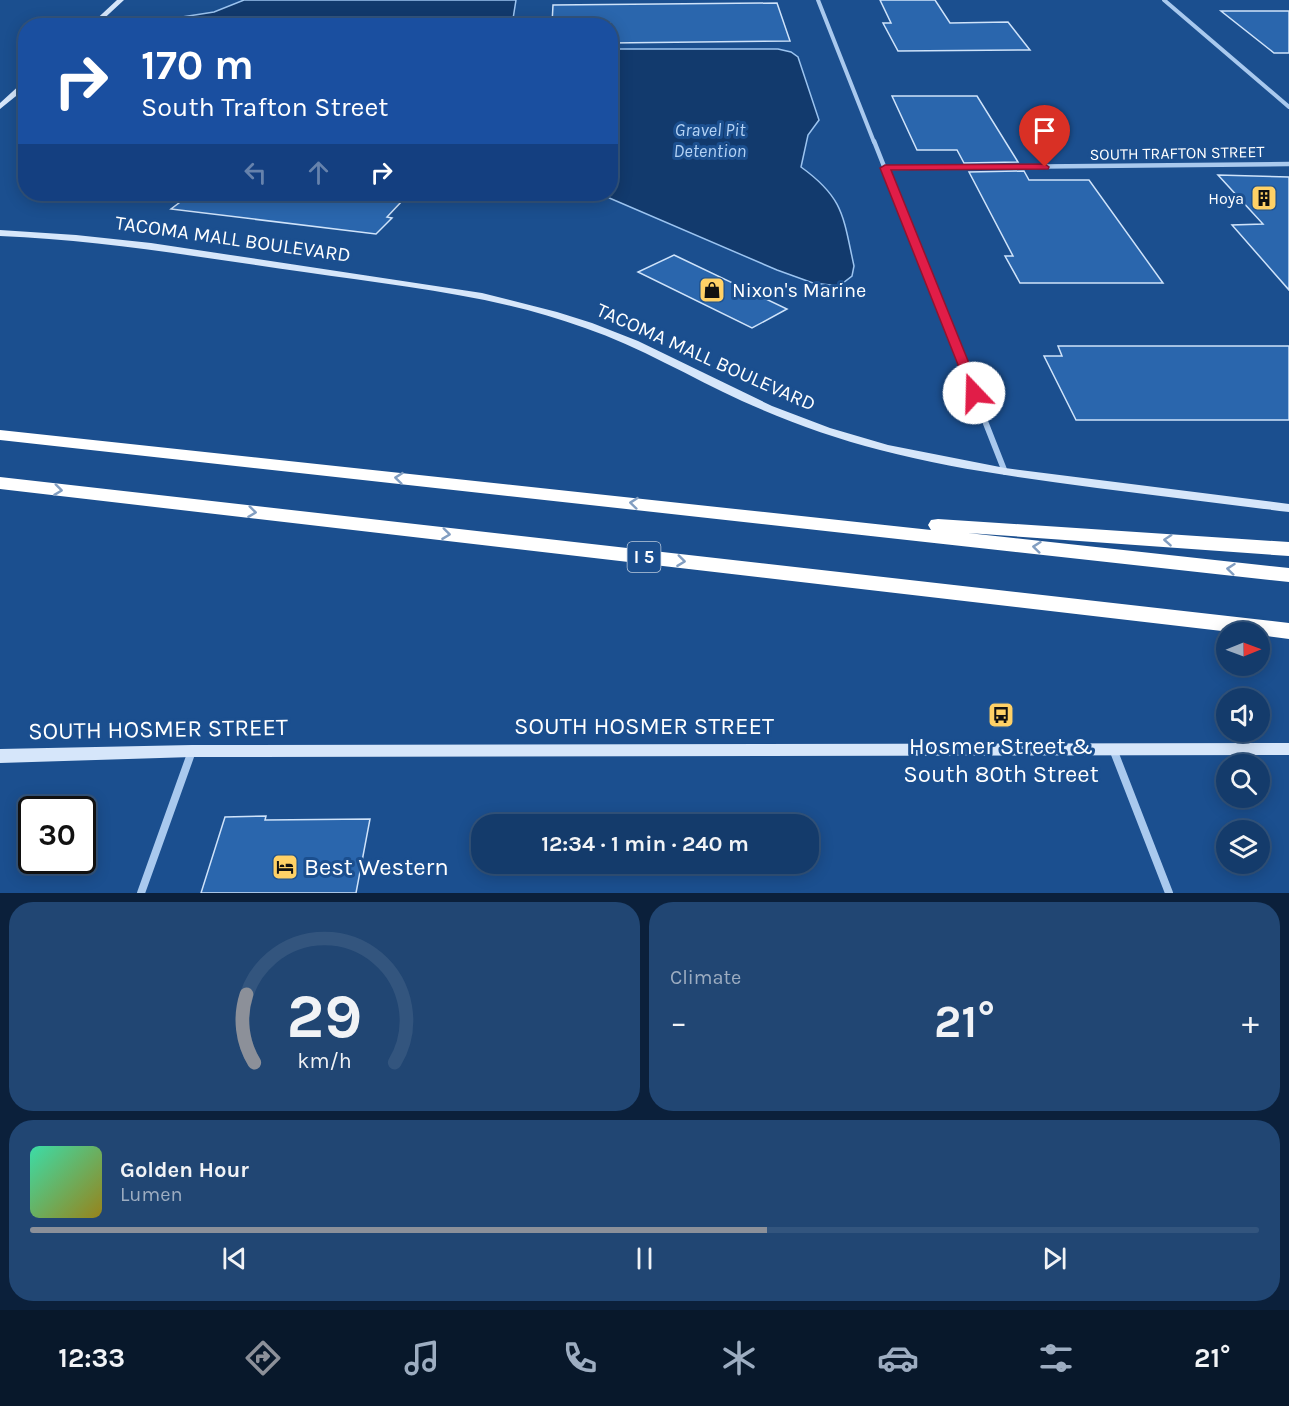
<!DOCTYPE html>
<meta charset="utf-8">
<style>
:root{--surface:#143b6b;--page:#214673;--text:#f1f3f6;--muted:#9dadc1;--line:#33557e;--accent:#8c9099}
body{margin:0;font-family:Karla,sans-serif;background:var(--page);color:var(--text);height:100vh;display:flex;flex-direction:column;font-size:22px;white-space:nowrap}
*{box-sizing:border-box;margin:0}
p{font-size:20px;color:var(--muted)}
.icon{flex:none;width:33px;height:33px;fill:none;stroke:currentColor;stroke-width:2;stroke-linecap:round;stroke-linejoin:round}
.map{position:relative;height:893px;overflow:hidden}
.panel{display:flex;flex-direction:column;gap:9px;padding:9px;background:#0b203b;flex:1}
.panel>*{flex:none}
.guide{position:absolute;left:18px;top:18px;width:600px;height:183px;border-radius:24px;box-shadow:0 3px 15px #0003,0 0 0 2px var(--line);background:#1a4fa0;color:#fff;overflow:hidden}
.needle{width:39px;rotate:89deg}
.tools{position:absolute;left:1216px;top:622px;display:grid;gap:12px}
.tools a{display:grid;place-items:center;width:54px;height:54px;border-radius:50%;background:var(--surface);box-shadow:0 3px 15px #0003,0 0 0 2px var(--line);font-size:30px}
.speed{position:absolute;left:18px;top:796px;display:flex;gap:12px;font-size:30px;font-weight:700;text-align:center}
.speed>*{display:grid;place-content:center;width:78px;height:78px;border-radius:50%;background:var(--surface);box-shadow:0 3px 15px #0003,0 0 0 2px var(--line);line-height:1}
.speed .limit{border:3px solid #111;border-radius:9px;background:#fff;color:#111}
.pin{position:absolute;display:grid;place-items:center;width:51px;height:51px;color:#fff;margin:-62px -26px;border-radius:50% 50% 50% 0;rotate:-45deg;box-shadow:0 0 6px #0007}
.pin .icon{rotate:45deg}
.me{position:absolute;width:66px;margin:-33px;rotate:339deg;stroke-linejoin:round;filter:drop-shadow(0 0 4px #0008)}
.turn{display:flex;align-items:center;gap:21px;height:126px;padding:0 24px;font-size:27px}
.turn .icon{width:78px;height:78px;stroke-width:2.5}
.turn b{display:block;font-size:42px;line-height:51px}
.lanes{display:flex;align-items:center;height:57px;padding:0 24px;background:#0003;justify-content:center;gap:30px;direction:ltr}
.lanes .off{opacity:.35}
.big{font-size:45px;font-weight:700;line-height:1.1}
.panel .card{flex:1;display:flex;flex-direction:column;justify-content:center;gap:9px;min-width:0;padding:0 21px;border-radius:24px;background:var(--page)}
.panel .dial{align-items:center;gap:0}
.dial svg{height:156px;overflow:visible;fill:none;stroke:var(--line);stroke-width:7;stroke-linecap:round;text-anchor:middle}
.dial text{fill:var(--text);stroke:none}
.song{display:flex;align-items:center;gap:18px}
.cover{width:72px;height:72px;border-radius:9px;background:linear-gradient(135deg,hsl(160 70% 55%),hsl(50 70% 35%))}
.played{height:6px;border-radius:3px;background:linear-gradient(90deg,var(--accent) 60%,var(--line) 60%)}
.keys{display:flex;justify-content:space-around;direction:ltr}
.heat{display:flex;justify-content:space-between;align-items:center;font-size:33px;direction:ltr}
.panel .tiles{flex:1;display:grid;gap:9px;grid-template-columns:1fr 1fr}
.card:last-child{grid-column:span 2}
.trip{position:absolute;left:471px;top:814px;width:348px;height:60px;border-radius:24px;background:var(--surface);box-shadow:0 3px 15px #0003,0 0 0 2px var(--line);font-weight:700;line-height:60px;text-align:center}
.tab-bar{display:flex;height:96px;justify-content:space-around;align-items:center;background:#08182b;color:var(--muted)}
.tab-bar .icon{width:42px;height:42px}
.tab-bar .on{color:var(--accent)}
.tab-bar b{font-size:27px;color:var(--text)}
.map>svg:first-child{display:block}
.water{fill:#123a6d;stroke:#9cc4f0;stroke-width:1.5}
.building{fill:#2a66ad;stroke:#cfe3fa;stroke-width:1.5}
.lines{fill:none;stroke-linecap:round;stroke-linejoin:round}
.minor-far3{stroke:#a9c9ee;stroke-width:4}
.minor-far2{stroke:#a9c9ee;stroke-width:4.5}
.minor-far1{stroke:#a9c9ee;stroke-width:6}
.minor{stroke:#a9c9ee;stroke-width:8}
.secondary{fill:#d6e6fa;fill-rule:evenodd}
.motorway{fill:#fff;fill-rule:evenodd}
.oneway{stroke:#829ec1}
.route{fill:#e11d48;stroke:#92132f;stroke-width:1.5}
.labels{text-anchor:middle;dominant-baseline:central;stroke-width:6;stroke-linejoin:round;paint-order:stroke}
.far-street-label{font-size:16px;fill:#fff;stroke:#1b4f8f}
.far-poi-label{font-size:16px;fill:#fff;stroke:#1b4f8f;text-anchor:end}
.far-water-label{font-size:18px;font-style:italic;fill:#b5d3f5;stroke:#1b4f8f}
.shield{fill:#1b4f8f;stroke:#bbcadd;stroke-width:1.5}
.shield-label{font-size:18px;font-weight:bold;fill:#fff}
.street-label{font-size:20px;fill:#fff;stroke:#1b4f8f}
.poi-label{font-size:20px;fill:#fff;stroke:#1b4f8f;text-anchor:start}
.near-street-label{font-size:24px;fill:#fff;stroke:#1b4f8f}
.near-poi-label{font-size:24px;fill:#fff;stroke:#1b4f8f}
</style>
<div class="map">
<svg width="1289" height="893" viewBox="0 0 1289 893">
<rect width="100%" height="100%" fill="#1b4f8f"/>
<path class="water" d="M244 0H516L512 25H164L182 17 214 12Z
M611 49H778L791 52 798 57 819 120 808 135 801 167C844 198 843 216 854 266L852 276 839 286 813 283 777 270 600 194H610Z"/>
<path class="building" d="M880 0H935L950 23 1008 22 1030 50 898 51 883 23H891Z
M777 3 790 41 610 43V23L552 24 553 5Z
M1221 11H1289V53H1274Z
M892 96H977L1018 162 964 163 957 150H917Z
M1024 171 1029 180H1089L1163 283H1020L1005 256H1013L969 172Z
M1218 175 1289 177V290L1232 225 1263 224Z
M191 194H339L402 201 387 217 392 218 376 234 171 209Z
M674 255 787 309 752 328 638 272Z
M1058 346H1289V420H1076L1044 356H1062Z
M266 816 265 820 370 819 356 893H201L225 817Z"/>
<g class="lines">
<path class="minor-far3" d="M818 0 874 142
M1164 0 1289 107"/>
<path class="minor-far2" d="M874 141 948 328
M885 168 1289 164"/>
<path class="minor-far1" d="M948 327 1005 472"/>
<path class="minor" d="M1113 749 1169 893
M141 893 192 751"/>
<path class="secondary" d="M117 0H124L96 26H89Z
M23 82H26V88L0 109V103Z
M0 230 76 235 151 243 482 293 557 312 592 323 638 341 772 406 830 428 888 445 1005 468 1289 504V512C1225 504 1161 496 1097 488 1024 478 952 469 880 450 833 438 787 421 742 401 690 377 640 347 585 328 495 295 399 286 304 272 203 258 103 240 0 236Z
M1289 743V755L192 757 0 763V749L192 745Z"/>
<path class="motorway" d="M0 430 931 530 928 525 931 520 938 519 1289 542V556L968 533 1289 568V582L0 440Z
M0 477 1289 623V639L1260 635V633H1239L0 489Z"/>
</g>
<defs><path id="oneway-chevron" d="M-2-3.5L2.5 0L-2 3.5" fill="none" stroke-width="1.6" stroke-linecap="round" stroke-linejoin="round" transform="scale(1.5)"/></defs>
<g class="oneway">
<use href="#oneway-chevron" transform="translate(399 478) rotate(-174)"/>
<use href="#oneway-chevron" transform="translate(58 490) rotate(7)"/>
<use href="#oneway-chevron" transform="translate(634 503) rotate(-174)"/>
<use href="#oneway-chevron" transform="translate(252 512) rotate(7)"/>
<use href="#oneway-chevron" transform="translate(446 534) rotate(7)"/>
<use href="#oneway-chevron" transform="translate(1168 540) rotate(-176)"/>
<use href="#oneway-chevron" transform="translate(1037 547) rotate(-174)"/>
<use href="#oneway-chevron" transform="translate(681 561) rotate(7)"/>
<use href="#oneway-chevron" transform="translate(1231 569) rotate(-174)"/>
</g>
<path class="route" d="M1045 164 1049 167 1048 169 891 170 981 393 979 395H970L880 168 885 165Z"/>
<defs>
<g id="building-square" transform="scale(1.35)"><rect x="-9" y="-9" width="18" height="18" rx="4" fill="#ffd166" stroke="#1b4f8f"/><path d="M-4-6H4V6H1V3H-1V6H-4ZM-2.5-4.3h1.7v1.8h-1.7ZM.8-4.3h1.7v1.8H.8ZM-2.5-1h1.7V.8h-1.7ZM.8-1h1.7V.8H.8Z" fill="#111"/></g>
<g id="shop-square" transform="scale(1.35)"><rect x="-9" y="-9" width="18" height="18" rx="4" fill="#ffd166" stroke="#1b4f8f"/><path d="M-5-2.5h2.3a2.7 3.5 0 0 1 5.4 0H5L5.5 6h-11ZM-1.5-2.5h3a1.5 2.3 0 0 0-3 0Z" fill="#111"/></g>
<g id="bus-square" transform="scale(1.35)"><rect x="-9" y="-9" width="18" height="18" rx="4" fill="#ffd166" stroke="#1b4f8f"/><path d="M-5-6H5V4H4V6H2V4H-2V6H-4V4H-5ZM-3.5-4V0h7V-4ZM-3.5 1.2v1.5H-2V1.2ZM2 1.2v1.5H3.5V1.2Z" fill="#111"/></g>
<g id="hotel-square" transform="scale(1.35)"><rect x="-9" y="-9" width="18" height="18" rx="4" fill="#ffd166" stroke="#1b4f8f"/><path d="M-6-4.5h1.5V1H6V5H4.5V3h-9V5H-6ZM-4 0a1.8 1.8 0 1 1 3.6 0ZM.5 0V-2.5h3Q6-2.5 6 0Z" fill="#111"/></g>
</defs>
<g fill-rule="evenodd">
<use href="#building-square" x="1264" y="198"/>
<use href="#shop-square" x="712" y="290"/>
<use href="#bus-square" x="1001" y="715"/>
<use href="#hotel-square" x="285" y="867"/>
</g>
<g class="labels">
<g class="far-street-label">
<text transform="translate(1177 153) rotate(-1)">SOUTH TRAFTON STREET</text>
</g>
<g class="far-poi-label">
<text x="1244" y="198">Hoya</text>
</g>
<g class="far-water-label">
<text x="710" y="130">Gravel Pit<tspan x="710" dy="21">Detention</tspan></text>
</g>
<rect class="shield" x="627.5" y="542" width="33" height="30" rx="4.5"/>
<g class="shield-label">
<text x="644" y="557">I 5</text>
</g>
<g class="street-label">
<text transform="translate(233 239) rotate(8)">TACOMA MALL BOULEVARD</text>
<text transform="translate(706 357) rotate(24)">TACOMA MALL BOULEVARD</text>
</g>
<g class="poi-label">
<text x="732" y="290">Nixon's Marine</text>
</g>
<g class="near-street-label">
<text x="644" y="726">SOUTH HOSMER STREET</text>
<text transform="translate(158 729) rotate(-1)">SOUTH HOSMER STREET</text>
</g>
<g class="near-poi-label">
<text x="1001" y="746">Hosmer Street &amp;<tspan x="1001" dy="28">South 80th Street</tspan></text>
<text x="304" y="867" text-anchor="start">Best Western</text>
</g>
</g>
</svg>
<div class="tools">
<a><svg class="needle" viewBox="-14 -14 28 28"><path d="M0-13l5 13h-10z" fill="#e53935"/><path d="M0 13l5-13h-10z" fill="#9dadc1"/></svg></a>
<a><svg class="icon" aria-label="sound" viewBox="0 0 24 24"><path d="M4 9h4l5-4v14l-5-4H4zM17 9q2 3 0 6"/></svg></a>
<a><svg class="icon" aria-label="search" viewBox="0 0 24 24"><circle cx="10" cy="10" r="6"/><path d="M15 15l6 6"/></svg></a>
<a><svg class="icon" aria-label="layers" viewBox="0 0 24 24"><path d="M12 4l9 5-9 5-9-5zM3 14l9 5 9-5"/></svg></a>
</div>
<div class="speed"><div class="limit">30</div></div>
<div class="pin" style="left:1045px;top:167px;background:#d93025"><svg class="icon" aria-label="arrive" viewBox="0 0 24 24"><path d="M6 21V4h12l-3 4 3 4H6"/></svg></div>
<svg class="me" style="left:974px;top:393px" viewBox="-20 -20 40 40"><circle r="19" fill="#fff"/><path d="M0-13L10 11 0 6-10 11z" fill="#e11d48"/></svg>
<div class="trip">12:34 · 1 min · 240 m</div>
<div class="guide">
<div class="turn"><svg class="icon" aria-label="right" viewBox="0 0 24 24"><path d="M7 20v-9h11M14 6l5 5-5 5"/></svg><div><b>170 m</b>South Trafton Street</div></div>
<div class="lanes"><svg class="icon off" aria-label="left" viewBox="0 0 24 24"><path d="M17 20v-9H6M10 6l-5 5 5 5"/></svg><svg class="icon off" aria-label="ahead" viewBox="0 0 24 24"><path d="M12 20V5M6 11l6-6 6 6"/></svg><svg class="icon" aria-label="right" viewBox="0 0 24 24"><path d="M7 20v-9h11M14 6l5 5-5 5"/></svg></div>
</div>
</div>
<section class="panel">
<div class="tiles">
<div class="card dial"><svg viewBox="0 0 100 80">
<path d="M14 69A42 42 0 1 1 86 69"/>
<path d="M14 69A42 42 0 0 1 10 34" stroke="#8c9099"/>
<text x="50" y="56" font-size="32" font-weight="700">29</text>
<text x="50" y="72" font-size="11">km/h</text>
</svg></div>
<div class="card"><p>Climate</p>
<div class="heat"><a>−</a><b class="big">21°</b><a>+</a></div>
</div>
<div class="card">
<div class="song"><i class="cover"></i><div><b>Golden Hour</b><p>Lumen</p></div></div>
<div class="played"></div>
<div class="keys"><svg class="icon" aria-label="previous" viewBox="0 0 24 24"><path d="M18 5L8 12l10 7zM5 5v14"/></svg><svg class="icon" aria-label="pause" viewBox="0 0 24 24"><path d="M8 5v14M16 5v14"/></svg><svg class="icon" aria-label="next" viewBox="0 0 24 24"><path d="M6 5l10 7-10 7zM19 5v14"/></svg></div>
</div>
</div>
</section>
<nav class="tab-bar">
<b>12:33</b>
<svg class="icon on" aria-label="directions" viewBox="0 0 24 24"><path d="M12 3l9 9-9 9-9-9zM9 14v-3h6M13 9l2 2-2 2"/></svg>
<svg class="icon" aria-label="music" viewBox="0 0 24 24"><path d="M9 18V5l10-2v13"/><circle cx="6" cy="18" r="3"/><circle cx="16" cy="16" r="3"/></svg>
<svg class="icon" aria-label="phone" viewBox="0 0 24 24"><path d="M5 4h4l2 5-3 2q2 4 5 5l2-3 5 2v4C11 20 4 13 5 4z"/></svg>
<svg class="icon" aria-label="climate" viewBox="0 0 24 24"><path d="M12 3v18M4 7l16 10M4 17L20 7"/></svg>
<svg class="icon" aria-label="car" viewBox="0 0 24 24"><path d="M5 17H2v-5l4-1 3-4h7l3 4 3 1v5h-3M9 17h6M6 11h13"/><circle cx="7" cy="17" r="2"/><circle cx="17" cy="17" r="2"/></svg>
<svg class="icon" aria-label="filters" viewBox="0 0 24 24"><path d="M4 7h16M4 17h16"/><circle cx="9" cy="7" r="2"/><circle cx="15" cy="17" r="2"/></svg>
<b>21°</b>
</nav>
